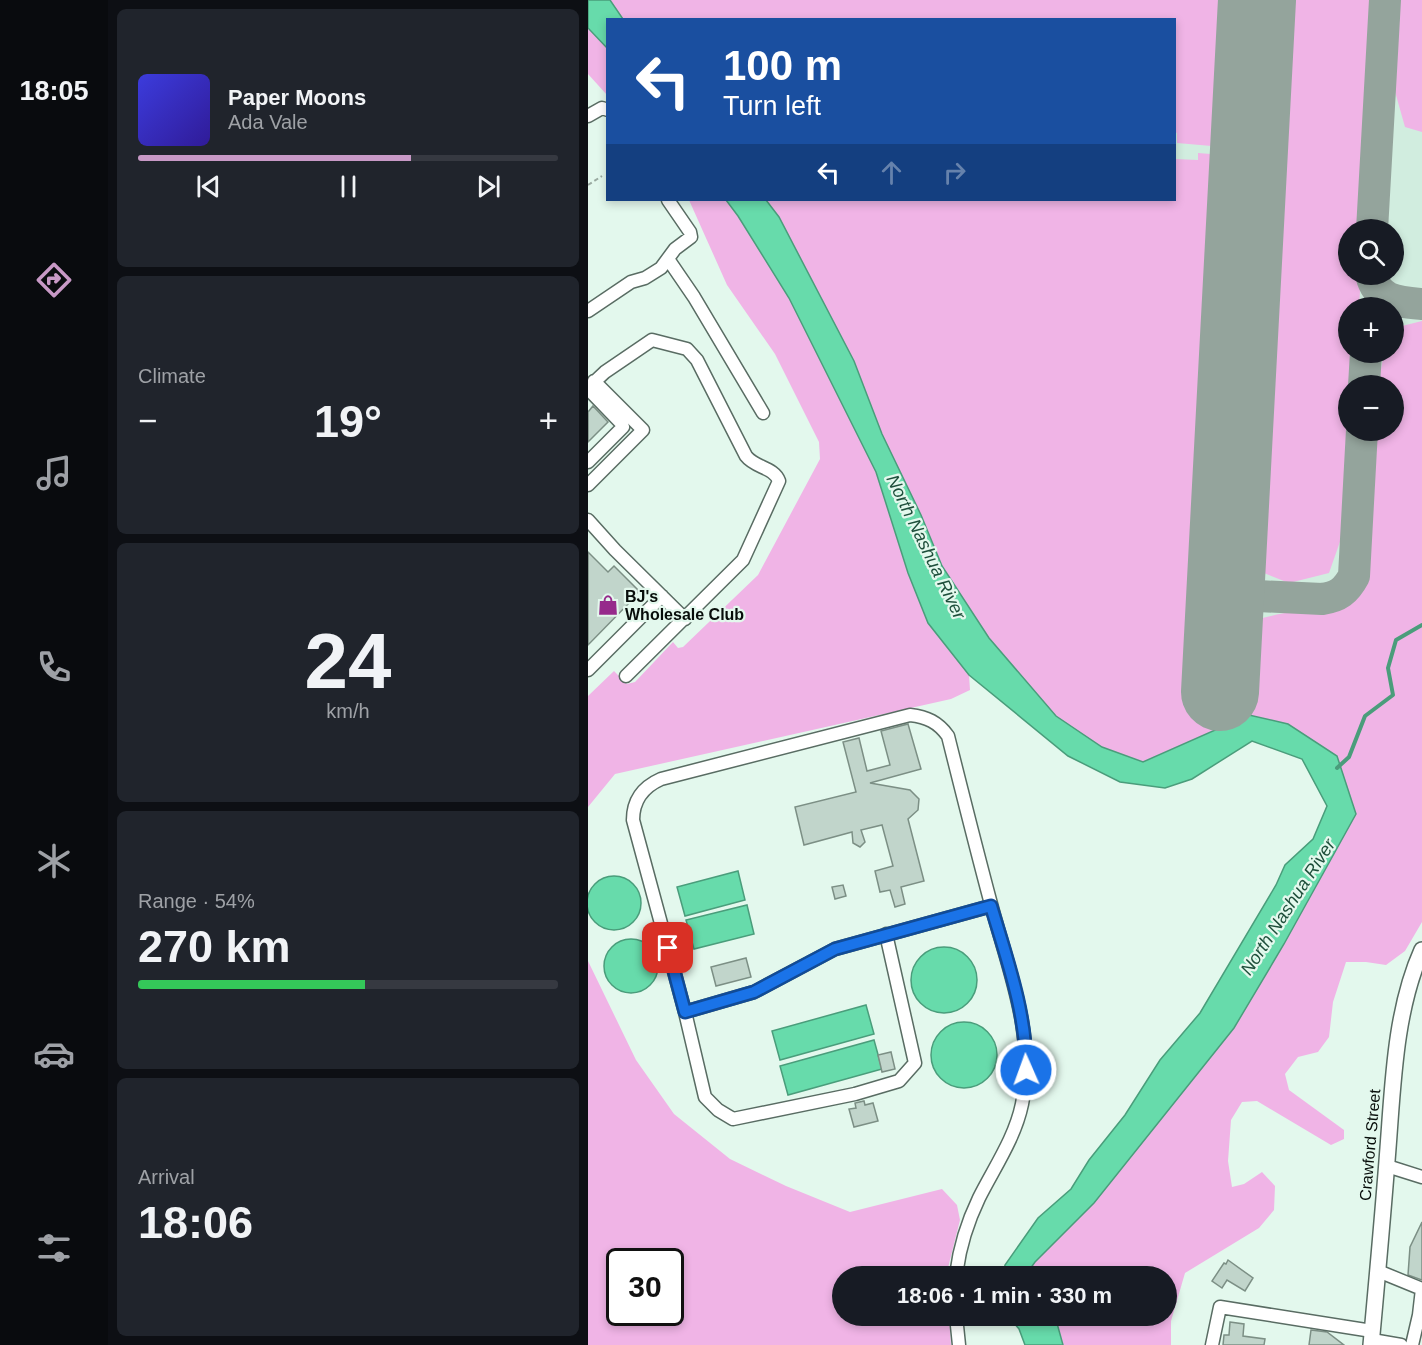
<!DOCTYPE html>
<meta charset="utf-8">
<style>
:root{--surface:#171b24;--page:#20242c;--text:#f1f3f6;--muted:#9ea1a6;--line:#363941;--accent:#c899c6}
body{margin:0;font-family:Arial,sans-serif;background:var(--page);color:var(--text);height:100vh;display:flex;flex-direction:column;font-size:22px;white-space:nowrap}
*{box-sizing:border-box;margin:0}
p{font-size:20px;color:var(--muted)}
.icon{flex:none;width:33px;height:33px;fill:none;stroke:currentColor;stroke-width:2;stroke-linecap:round;stroke-linejoin:round}
.map{position:relative;flex:1;overflow:hidden}
.side{display:flex;flex-direction:column;gap:9px;padding:9px;background:#0d0f14;width:480px}
.side>*{flex:none}
.top-card{position:absolute;left:18px;top:18px;width:570px;height:183px;border-radius:0px;box-shadow:0 3px 9px #0003;background:#1a4fa0;color:#fff;overflow:hidden}
.tools{position:absolute;left:750px;top:219px;display:grid;gap:12px}
.tools a{display:grid;place-items:center;width:66px;height:66px;border-radius:50%;background:var(--surface);box-shadow:0 3px 9px #0003;font-size:30px}
.speed{position:absolute;left:18px;top:1248px;display:flex;gap:12px;font-size:30px;font-weight:700;text-align:center}
.speed>*{display:grid;place-content:center;width:78px;height:78px;border-radius:50%;background:var(--surface);box-shadow:0 3px 9px #0003;line-height:1}
.speed .limit{border:3px solid #111;border-radius:9px;background:#fff;color:#111}
.pin{position:absolute;display:grid;place-items:center;width:51px;height:51px;color:#fff;margin:-26px;border-radius:12px;box-shadow:0 3px 9px #0006}
.me{position:absolute;width:66px;margin:-33px;rotate:358deg;stroke-linejoin:round;filter:drop-shadow(0 0 4px #0008)}
.turn{display:flex;align-items:center;gap:21px;height:126px;padding:0 18px;font-size:27px}
.turn .icon{width:78px;height:78px;stroke-width:2.5}
.turn b{display:block;font-size:42px;line-height:51px}
.lanes{display:flex;align-items:center;height:57px;padding:0 18px;background:#0003;justify-content:center;gap:30px;direction:ltr}
.lanes .off{opacity:.35}
.big{font-size:45px;font-weight:800;line-height:1.1}
.side .card{flex:1;display:flex;flex-direction:column;justify-content:center;gap:9px;min-width:0;padding:0 21px;border-radius:9px;background:var(--page)}
.side .dial{align-items:center;gap:0}
.dial b{font-size:78px;line-height:1}
.song{display:flex;align-items:center;gap:18px}
.cover{width:72px;height:72px;border-radius:9px;background:linear-gradient(135deg,hsl(240 70% 55%),hsl(250 70% 35%))}
.played{height:6px;border-radius:3px;background:linear-gradient(90deg,var(--accent) 65%,var(--line) 65%)}
.keys{display:flex;justify-content:space-around;direction:ltr}
.heat{display:flex;justify-content:space-between;align-items:center;font-size:33px;direction:ltr}
.charge{height:9px;border-radius:4px;background:linear-gradient(90deg,#34c759 54%,var(--line) 0)}
.trip{position:absolute;left:244px;top:1266px;width:345px;height:60px;border-radius:30px;background:var(--surface);box-shadow:0 3px 9px #0003;font-weight:800;line-height:60px;text-align:center}
main{display:flex;flex:1;min-height:0}
.tabs{display:flex;flex-direction:column;width:108px;justify-content:space-around;align-items:center;background:#090b0e;color:var(--muted)}
.tabs .icon{width:42px;height:42px}
.tabs .active{color:var(--accent)}
.tabs b{font-size:27px;color:var(--text)}
.map>svg:first-child{display:block}
.built{fill:#d1eddf;fill-rule:evenodd}
.green{fill:#f0b4e6;fill-rule:evenodd}
.water{fill:#67dbab;stroke:#4a9d7b;stroke-width:1.5}
.lines{fill:none;stroke-linecap:round;stroke-linejoin:round}
.stream{stroke:#4a9d7b;stroke-width:4}
.taxiway{stroke:#94a49c;stroke-width:32}
.runway{stroke:#94a49c;stroke-width:78}
.building{fill:#c1d5cb;stroke:#7c8f85;stroke-width:1.5}
.minor-casing{stroke:#596c63;stroke-width:15}
.major-casing{stroke:#596c63;stroke-width:18}
.path{stroke:#99a9a0;stroke-width:2;stroke-dasharray:4.5 3;stroke-linecap:butt}
.minor{stroke:#fff;stroke-width:12}
.major{stroke:#fff;stroke-width:15}
.route-casing{stroke:#114b97;stroke-width:15}
.route{stroke:#1a73e8;stroke-width:10}
.labels{text-anchor:middle;dominant-baseline:central;stroke-width:4.5;stroke-linejoin:round;paint-order:stroke}
.poi-label{font-size:16px;font-weight:bold;fill:#070d0a;stroke:#e3f8ed;text-anchor:start}
.street-label{font-size:16px;fill:#070d0a;stroke:#e3f8ed}
.water-label{font-size:18px;font-style:italic;fill:#1e4f3b;stroke:#e3f8ed}
</style>
<main>
<nav class="tabs">
<b>18:05</b>
<svg class="icon active" aria-label="directions" viewBox="0 0 24 24"><path d="M12 3l9 9-9 9-9-9zM9 14v-3h6M13 9l2 2-2 2"/></svg>
<svg class="icon" aria-label="music" viewBox="0 0 24 24"><path d="M9 18V5l10-2v13"/><circle cx="6" cy="18" r="3"/><circle cx="16" cy="16" r="3"/></svg>
<svg class="icon" aria-label="phone" viewBox="0 0 24 24"><path d="M5 4h4l2 5-3 2q2 4 5 5l2-3 5 2v4C11 20 4 13 5 4z"/></svg>
<svg class="icon" aria-label="climate" viewBox="0 0 24 24"><path d="M12 3v18M4 7l16 10M4 17L20 7"/></svg>
<svg class="icon" aria-label="car" viewBox="0 0 24 24"><path d="M5 17H2v-5l4-1 3-4h7l3 4 3 1v5h-3M9 17h6M6 11h13"/><circle cx="7" cy="17" r="2"/><circle cx="17" cy="17" r="2"/></svg>
<svg class="icon" aria-label="filters" viewBox="0 0 24 24"><path d="M4 7h16M4 17h16"/><circle cx="9" cy="7" r="2"/><circle cx="15" cy="17" r="2"/></svg>
</nav>
<section class="side">
<div class="card">
<div class="song"><i class="cover"></i><div><b>Paper Moons</b><p>Ada Vale</p></div></div>
<div class="played"></div>
<div class="keys"><svg class="icon" aria-label="previous" viewBox="0 0 24 24"><path d="M18 5L8 12l10 7zM5 5v14"/></svg><svg class="icon" aria-label="pause" viewBox="0 0 24 24"><path d="M8 5v14M16 5v14"/></svg><svg class="icon" aria-label="next" viewBox="0 0 24 24"><path d="M6 5l10 7-10 7zM19 5v14"/></svg></div>
</div>
<div class="card"><p>Climate</p>
<div class="heat"><a>−</a><b class="big">19°</b><a>+</a></div>
</div>
<div class="card dial"><b>24</b><p>km/h</p></div>
<div class="card"><p>Range · 54%</p><b class="big">270 km</b><div class="charge"></div></div>
<div class="card"><p>Arrival</p><b class="big">18:06</b></div>
</section>
<div class="map">
<svg width="834" height="1345" viewBox="0 0 834 1345">
<rect width="100%" height="100%" fill="#e3f8ed"/>
<path class="built" d="M567 0H834V608L751 733 613 698 573 664 586 200V20H566ZM760 230H806V274H760ZM760 308H806V352H760ZM760 386H806V430H760Z"/>
<path class="green" d="M22 0H643L635 147 589 143V133L586 132V20H35Z
M696 0H787L775 229 760 230V274L773 275 771 307 760 308V352L768 353 767 385 760 386V430L764 431 754 536 741 573 701 583 666 569Z
M807 0H834V132L817 127 806 88Z
M0 28 19 48V95L0 74Z
M610 153 635 155 606 693 659 695 663 621C678 617 694 613 709 611 741 607 770 610 777 570L786 431 806 430V386L790 385 796 353 806 352V328L834 321V922L817 951 798 965 778 962H758L745 1002 741 1037 730 1052 710 1057 697 1074 701 1090 756 1130V1139L743 1145 669 1101 654 1102 643 1120 640 1161 644 1187 656 1184 674 1172 687 1186 686 1210 671 1228 597 1273 583 1321V1345H475L467 1316H579V1276H437L447 1262 506 1203 646 1028 696 944 768 814 749 757 700 724 661 715 555 762 514 747 468 716 401 638 354 566 333 515 294 434 266 361 191 217 178 200H586L587 159 610 160Z
M101 200H138L150 216 201 298 262 419 288 472 320 573 340 623 381 675 382 690 363 699 27 774 0 807V696L26 671 39 684 47 682 85 642 90 648 95 647 170 575 232 459 231 442 187 354 139 285Z
M0 961 48 1060 86 1114 142 1159 198 1186 262 1212 354 1189 369 1205 372 1220 358 1276H255V1316H361L363 1345H0ZM32 1262H82V1312H32Z"/>
<path class="water" d="M0 0H22L35 19 20 20 19 48 0 28Z
M138 200H178L191 217 266 361 294 434 333 515 354 566 401 638 468 716 514 747 555 762 661 715 700 724 749 756 768 814 696 944 646 1028 506 1203 447 1262 437 1276H415L417 1265 450 1218 483 1189 501 1160 537 1115 572 1060 612 1013 688 885 697 865 725 839 739 806 714 759 664 741 604 779 577 788 532 782 480 756 381 675 340 623 320 573 288 472 201 298 150 216Z
M150 871 157 900 97 916 89 887Z
M-1 903a27 27 0 1 1 54 0a27 27 0 1 1-54 0Z
M159 905 166 934 106 949 98 920Z
M16 966a27 27 0 1 1 54 0a27 27 0 1 1-54 0Z
M323 980a33 33 0 1 1 66 0a33 33 0 1 1-66 0Z
M278 1005 286 1034 192 1060 184 1031Z
M343 1055a33 33 0 1 1 66 0a33 33 0 1 1-66 0Z
M286 1040 294 1069 200 1095 192 1066Z
M420 1316H467L475 1345H437L431 1329Z"/>
<g class="lines">
<path class="stream" d="M749 768 761 757 777 716 805 695 800 668 808 640 834 625"/>
<path class="taxiway" d="M784 230 797 0
M783 274C789 301 810 302 834 304
M776 386 778 352
M640 557C643 577 649 590 670 596L734 599C750 597 758 591 766 576L774 430"/>
<path class="runway" d="M632 692 669 0"/>
</g>
<path class="building" d="M5 406 20 422 0 442V412Z
M0 552 20 572 26 566 51 591 45 597 46 598 0 645Z
M320 724 333 769 282 783 322 790 331 799 330 810 320 819 336 881 313 887 317 904 307 907 302 890 292 892 287 871 305 866 294 825 273 830 277 842 272 847 265 843 264 832 216 845 207 807 268 792 255 742 271 738 279 771 302 765 293 731Z
M255 885 258 896 247 899 244 887Z
M98 934 101 948 89 951 86 937Z
M158 958 163 977 128 986 123 967Z
M303 1052 307 1069 294 1072 290 1055Z
M276 1101 277 1105 285 1103 290 1121 266 1127 261 1109 268 1108 267 1103Z
M834 1222V1280L820 1275 822 1247Z
M640 1260 665 1278 657 1291 639 1280 634 1288 624 1281 636 1263 638 1264Z
M642 1322 656 1324 655 1336 677 1339 676 1345H635L636 1335H641Z
M723 1330 739 1332 756 1345H721Z"/>
<g class="lines">
<g class="minor-casing">
<path id="minor" d="M0 116 14 108 20 110
M80 259 106 297 175 413
M0 311 43 282 57 278 73 268 87 249 103 237 102 232 80 200
M0 388 17 372 64 340 99 349 109 360 158 456C167 468 186 467 191 481L155 560 38 676
M0 389 33 423 35 427 0 462
M0 485 55 430 6 381
M0 520 27 550 97 619
M0 670 74 596
M97 1012 117 1097 130 1110 145 1119 267 1094 311 1081 327 1063 298 934
M799 1166 834 1177
M790 1271 834 1289
M368 1276C371 1249 379 1223 391 1198 406 1168 427 1138 434 1104 448 1035 420 969 403 904 388 848 374 792 360 736 350 722 339 717 322 715L73 779C55 787 45 800 45 820L97 1012 166 992 247 949 403 906
M834 1289 831 1315 834 1316
M368 1316 371 1345
M784 1340 813 1345
M624 1345 632 1307 784 1331
M824 1345 831 1315"/>
</g>
<g class="major-casing">
<path id="major" d="M783 1345C789 1280 795 1214 800 1148 805 1084 807 1010 834 950"/>
</g>
<path class="path" d="M0 185 14 176"/>
<use href="#minor" class="minor"/>
<use href="#major" class="major"/>
</g>
<g class="lines">
<g class="route-casing">
<path id="route" d="M80 948 97 1012 166 992 247 949 403 906C419 959 439 1015 438 1070"/>
</g>
<use href="#route" class="route"/>
</g>
<defs>
<g id="shop-bare" transform="scale(1.62)"><path d="M-5-2.5h2.3a2.7 3.5 0 0 1 5.4 0H5L5.5 6h-11ZM-1.5-2.5h3a1.5 2.3 0 0 0-3 0Z" fill="#962a8b" stroke="#e3f8ed" stroke-width="2.5" paint-order="stroke"/></g>
</defs>
<g fill-rule="evenodd">
<use href="#shop-bare" x="20" y="605"/>
</g>
<g class="labels">
<g class="poi-label">
<text x="37" y="596">BJ's<tspan x="37" dy="18">Wholesale Club</tspan></text>
</g>
<g class="street-label">
<text transform="translate(782 1145) rotate(-85)">Crawford Street</text>
</g>
<g class="water-label">
<text transform="translate(338 547) rotate(64)">North Nashua River</text>
<text transform="translate(700 907) rotate(-57)">North Nashua River</text>
</g>
</g>
</svg>
<div class="tools">
<a><svg class="icon" aria-label="search" viewBox="0 0 24 24"><circle cx="10" cy="10" r="6"/><path d="M15 15l6 6"/></svg></a>
<a>+</a>
<a>−</a>
</div>
<div class="speed"><div class="limit">30</div></div>
<div class="pin" style="left:80px;top:948px;background:#d93025"><svg class="icon" aria-label="arrive" viewBox="0 0 24 24"><path d="M6 21V4h12l-3 4 3 4H6"/></svg></div>
<svg class="me" style="left:438px;top:1070px" viewBox="-20 -20 40 40"><circle r="17" fill="#1a73e8" stroke="#fff" stroke-width="3"/><path d="M0-11L8 9 0 5-8 9z" fill="#fff"/></svg>
<div class="trip">18:06 · 1 min · 330 m</div>
<div class="top-card">
<div class="turn"><svg class="icon" aria-label="left" viewBox="0 0 24 24"><path d="M17 20v-9H6M10 6l-5 5 5 5"/></svg><div><b>100 m</b>Turn left</div></div>
<div class="lanes"><svg class="icon" aria-label="left" viewBox="0 0 24 24"><path d="M17 20v-9H6M10 6l-5 5 5 5"/></svg><svg class="icon off" aria-label="ahead" viewBox="0 0 24 24"><path d="M12 20V5M6 11l6-6 6 6"/></svg><svg class="icon off" aria-label="right" viewBox="0 0 24 24"><path d="M7 20v-9h11M14 6l5 5-5 5"/></svg></div>
</div>
</div>
</main>
